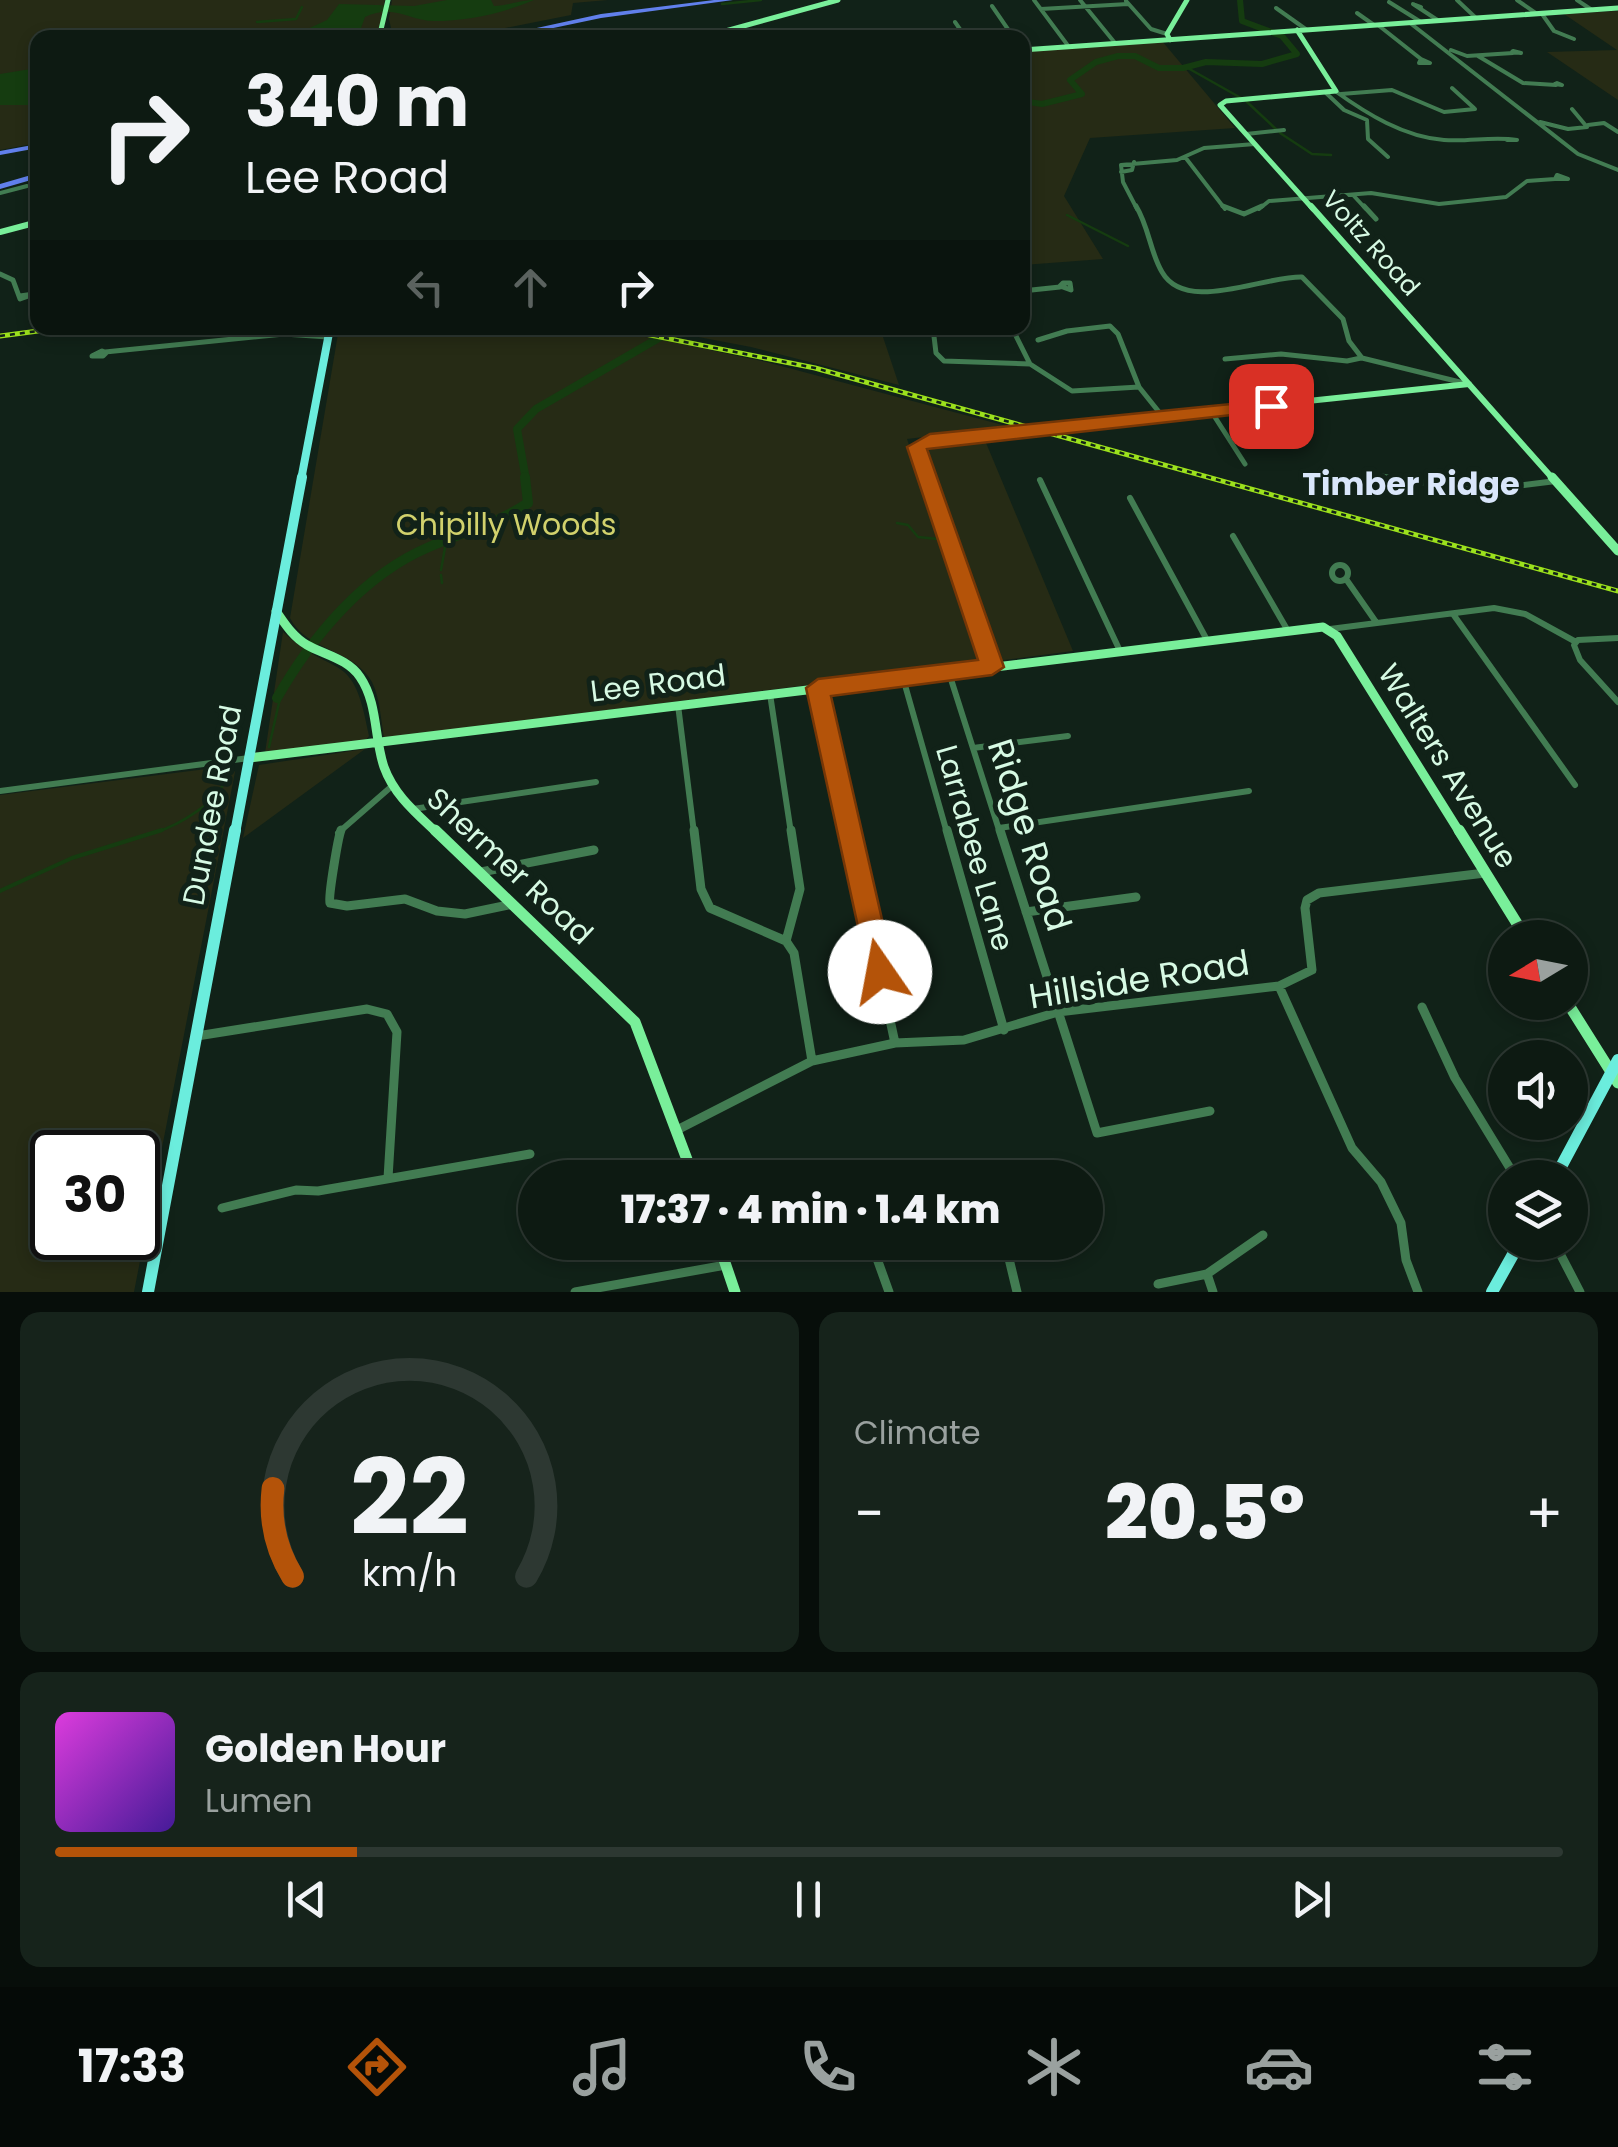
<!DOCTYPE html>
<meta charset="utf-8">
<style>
:root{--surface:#0d1a12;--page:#16231b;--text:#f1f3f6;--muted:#9aa19f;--line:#2d3832;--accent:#b45309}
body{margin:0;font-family:Poppins,sans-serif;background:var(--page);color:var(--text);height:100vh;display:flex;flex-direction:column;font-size:38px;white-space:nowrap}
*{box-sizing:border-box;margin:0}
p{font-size:32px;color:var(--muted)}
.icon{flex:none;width:55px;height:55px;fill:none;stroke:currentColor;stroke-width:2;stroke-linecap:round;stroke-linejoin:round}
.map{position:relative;height:1292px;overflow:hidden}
.side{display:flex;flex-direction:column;gap:20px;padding:20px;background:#070e0a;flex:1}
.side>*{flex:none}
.top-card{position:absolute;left:30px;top:30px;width:1000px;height:305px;border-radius:20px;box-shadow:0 5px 15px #0003,0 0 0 2px var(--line);background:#0d1a12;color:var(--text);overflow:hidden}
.needle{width:65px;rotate:260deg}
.controls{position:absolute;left:1488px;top:920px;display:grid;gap:20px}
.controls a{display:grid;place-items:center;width:100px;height:100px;border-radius:50%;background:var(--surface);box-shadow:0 5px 15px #0003,0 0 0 2px var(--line);font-size:50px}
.speed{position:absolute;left:30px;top:1130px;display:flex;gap:20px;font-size:50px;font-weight:700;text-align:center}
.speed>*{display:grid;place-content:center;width:130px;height:130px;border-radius:50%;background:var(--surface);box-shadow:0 5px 15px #0003,0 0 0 2px var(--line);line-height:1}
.speed .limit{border:5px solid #111;border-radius:15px;background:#fff;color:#111}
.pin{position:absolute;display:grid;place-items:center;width:85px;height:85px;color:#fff;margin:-42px;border-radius:20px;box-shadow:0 5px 15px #0006}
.me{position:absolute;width:110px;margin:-55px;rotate:348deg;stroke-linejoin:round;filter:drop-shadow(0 0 8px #0008)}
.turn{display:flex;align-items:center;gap:35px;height:210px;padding:0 50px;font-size:45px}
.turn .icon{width:130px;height:130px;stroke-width:2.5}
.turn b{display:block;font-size:70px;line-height:85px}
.lanes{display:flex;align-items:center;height:95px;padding:0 50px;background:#0003;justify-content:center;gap:50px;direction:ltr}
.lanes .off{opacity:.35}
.big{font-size:75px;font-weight:800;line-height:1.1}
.side .tile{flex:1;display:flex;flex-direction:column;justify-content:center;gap:15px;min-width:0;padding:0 35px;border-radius:20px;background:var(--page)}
.side .dial{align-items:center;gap:0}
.dial svg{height:260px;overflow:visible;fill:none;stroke:var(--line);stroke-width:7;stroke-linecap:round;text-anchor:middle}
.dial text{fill:var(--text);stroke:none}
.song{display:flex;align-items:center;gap:30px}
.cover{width:120px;height:120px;border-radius:15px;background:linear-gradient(135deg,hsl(300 70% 55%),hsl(260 70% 35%))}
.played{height:10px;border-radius:5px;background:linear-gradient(90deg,var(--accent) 20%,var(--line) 20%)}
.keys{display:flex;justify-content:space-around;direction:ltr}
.heat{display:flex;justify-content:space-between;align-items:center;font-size:55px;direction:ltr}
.side .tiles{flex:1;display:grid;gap:20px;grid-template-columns:1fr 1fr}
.tile:last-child{grid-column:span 2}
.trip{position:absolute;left:518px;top:1160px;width:585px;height:100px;border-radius:50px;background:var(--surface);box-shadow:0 5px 15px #0003,0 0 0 2px var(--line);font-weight:800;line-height:100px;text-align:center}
.tabs{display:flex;height:160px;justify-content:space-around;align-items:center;background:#050a07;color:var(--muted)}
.tabs .icon{width:70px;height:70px}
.tabs .active{color:var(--accent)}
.tabs b{font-size:45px;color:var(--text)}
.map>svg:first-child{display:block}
.green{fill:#262b15;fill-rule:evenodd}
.water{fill:#153c10}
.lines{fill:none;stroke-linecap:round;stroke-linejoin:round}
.stream-far1{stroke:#153c10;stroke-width:2.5}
.stream{stroke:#153c10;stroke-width:4}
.river-far2{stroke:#153c10;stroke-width:6}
.river-far1{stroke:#153c10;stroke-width:8}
.river{stroke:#153c10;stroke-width:10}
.street-far3{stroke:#427c52;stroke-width:4}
.street-far2{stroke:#427c52;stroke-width:5}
.street-far1{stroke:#427c52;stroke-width:6}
.street{stroke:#427c52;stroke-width:9}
.secondary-far3{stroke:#79ef9a;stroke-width:5}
.secondary-far2{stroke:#79ef9a;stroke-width:6}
.secondary-far1{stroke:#79ef9a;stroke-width:9}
.secondary{stroke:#79ef9a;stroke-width:11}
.primary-far2{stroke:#6beddd;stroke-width:8}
.primary-far1{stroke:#6beddd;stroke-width:10}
.primary{stroke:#6beddd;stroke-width:12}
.highway{fill:#6180ec;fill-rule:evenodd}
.rail-casing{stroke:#9ce11c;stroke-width:5}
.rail{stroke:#112218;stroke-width:2.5;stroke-dasharray:5;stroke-linecap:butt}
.secondary-bridge{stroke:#79ef9a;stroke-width:6}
.route{fill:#b45309;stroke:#753606;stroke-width:2.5}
.labels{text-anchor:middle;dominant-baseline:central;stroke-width:10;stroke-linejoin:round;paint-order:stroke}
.far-street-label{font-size:25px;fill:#d7fae4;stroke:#112218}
.park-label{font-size:30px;fill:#d1d16c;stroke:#112218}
.street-label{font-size:30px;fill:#d7fae4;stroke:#112218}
.neighbourhood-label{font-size:32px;font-weight:bold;fill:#d9e6fa;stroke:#112218}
.near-street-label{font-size:35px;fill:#d7fae4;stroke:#112218}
</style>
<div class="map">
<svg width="1618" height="1292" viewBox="0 0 1618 1292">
<rect width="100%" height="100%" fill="#112218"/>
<path class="green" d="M0 0H385L377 37 38 38 37 143 0 150Z
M392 0H608L573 3 571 15 460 37H393L389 19Z
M1618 11V100L1547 52 1617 50 1564 14Z
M1162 41 1235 128 1090 138 1064 196 1103 259 1023 265V51Z
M339 328H577L653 338 766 362 1010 427 907 439 985 663 384 738C381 721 380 698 372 682 354 649 306 651 290 618Z
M651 328H880L899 385 751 347Z
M984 438 1073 651 996 661 921 451 926 444Z
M283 632C337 681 353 647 369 736L366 740 265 753Z
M365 749 243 838 259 765Z
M230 766 235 772 134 1292H0V795ZM138 1152V1238H52V1152Z"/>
<path class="water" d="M447 0H491L494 6C508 6 519 0 534 0 504 13 467 21 434 21 410 21 394 3 365 17L361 28C344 33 324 38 307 37L313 32H301L327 20 339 4 414 6Z
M37 68V105H0V74Z"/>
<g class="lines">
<path class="stream-far1" d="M722 4 761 0
M257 22 296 19 302 7
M555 33 567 30
M1186 67 1241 98
M1247 102 1277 130
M1280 133 1312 154 1331 155
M1067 215 1128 246
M897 523 908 525 918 537 938 539
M441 570 446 542
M441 575 442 583
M269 747 283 685
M154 833C179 825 220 802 227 775"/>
<path class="stream" d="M0 891 72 858 162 830"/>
<path class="river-far2" d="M1022 101 1042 104 1082 94 1070 80 1096 62 1118 56H1135L1159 68H1183L1206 62 1262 64 1297 54 1282 36 1242 21 1240 0"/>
<path class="river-far1" d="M526 480 517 429 536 409 676 328"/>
<path class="river" d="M277 698C312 637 363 575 429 547 463 532 497 524 528 503L525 477"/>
<path class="street-far3" d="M1034 0 1069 47
M1080 0 1115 43
M1457 0 1476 18
M1517 0 1537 14
M1577 0 1592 10
M1126 1 1151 29 1167 34
M1389 2 1421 22
M992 6 1014 38
M1421 7 1413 4 1439 21
M1276 8 1307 30
M1041 9 1128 4
M1357 13 1374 25
M1542 14 1554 31 1574 39
M955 22 966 38
M1410 23 1578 154 1618 170
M1378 25 1421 59
M1451 50 1467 56 1513 53
M1513 51 1521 53 1512 52Z
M1478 56 1523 83 1556 85
M1421 59 1430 63H1419Z
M1557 83 1562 85 1555 84Z
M1452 88 1474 108
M1335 91C1367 114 1404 137 1444 140 1469 142 1493 136 1517 140H1507
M1326 93 1344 110 1367 120 1368 139 1388 157
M1341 94 1392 90 1444 112 1475 109
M1540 122 1568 129 1587 127 1572 109
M1588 125 1604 123 1618 132
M1246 134 1284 130
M1185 157 1225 209
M1121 172 1132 170 1134 162
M1557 175 1568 179H1555Z
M0 193 27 186
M1353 195 1366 209
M1137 209 1123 182 1121 165 1177 160 1204 148 1255 144
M1259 209 1269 201 1371 193 1439 204 1506 197 1527 181 1555 179"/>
<path class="street-far2" d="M1136 206C1149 227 1150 252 1162 272 1186 314 1262 276 1302 277L1343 319 1349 341 1362 358 1468 384
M1223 206 1244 214 1262 206
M1364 206 1376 219
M0 274 13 280 20 299 34 294 20 296
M1063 283H1070L1071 290 1060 286Z
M1022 291 1060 287
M933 328 936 353 944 361 1030 364 1072 391 1139 387
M1012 328 1030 364
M1038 340 1067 331 1110 326 1118 334 1139 387 1163 417
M102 351 106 353 103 356H92Z
M105 352 284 334 328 337
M1225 359 1281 354 1347 361 1361 358
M1211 411 1245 464
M1376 475 1405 480"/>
<path class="street-far1" d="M1390 477 1475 491 1556 481
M1040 480 1120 651
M1130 498 1207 640
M1233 536 1288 631
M1332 573a8 8 0 1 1 16 0a8 8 0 1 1-16 0Z
M1346 579 1376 622
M1453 614 1575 785
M1330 629 1494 608 1525 614 1576 642
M1618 638 1578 640 1574 645 1580 660 1618 702
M949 673 1000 833
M903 678 947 833
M818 688 849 833
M770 694 791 833
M678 705 694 833
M973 748 1068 736
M0 791 249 758
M413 809 596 782
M999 828 1249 791
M338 833 392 786"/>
<path class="street" d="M341 830C338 838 328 897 330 903L347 906 405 899 437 911 465 914 513 904
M694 830 701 889 710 908 786 941 794 953 812 1061
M849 830 895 1043
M947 830 1004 1030
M1000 830 1097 1133 1210 1111
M481 872 594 850
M1026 912 1136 897
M786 941 800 889 791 830
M1279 986 1352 1148 1381 1182 1401 1223 1406 1260 1418 1292
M1422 1007 1455 1078 1516 1178
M197 1036 367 1009 387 1014 397 1032 388 1178
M677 1130 812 1061 895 1043 964 1040 1058 1012 1279 986 1312 970 1305 908 1307 900 1319 893 1485 873
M222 1208 296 1190 318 1191 530 1154
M1005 1242 1017 1292
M1554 1242 1580 1292
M875 1253 889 1292
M1207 1274 1213 1292
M1158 1284 1207 1274 1263 1235
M575 1292 726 1265"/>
<path class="secondary-far3" d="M1297 30 1336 91 1226 101 1220 105 1313 209
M379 38 388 0
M700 38 838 0
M1170 40 1167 34 1187 0
M1022 50 1618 8"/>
<path class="secondary-far2" d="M1311 206 1554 480
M0 232 38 222
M1060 427 1469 384
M927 480 916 447 930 440 1019 431"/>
<path class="secondary-far1" d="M926 477 992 667
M1552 477 1618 551
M276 611C285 624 293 637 307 645 325 655 348 659 360 677 378 703 374 738 384 767 394 795 416 813 437 833
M249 758 1323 627 1337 636 1460 833"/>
<path class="secondary" d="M435 830 635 1022 694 1178
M1459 830 1526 938
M1567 1002 1618 1083
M718 1242 735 1292"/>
<path class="primary-far2" d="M301 480 330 328"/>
<path class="primary-far1" d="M235 833 302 477"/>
<path class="primary" d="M1555 1178 1618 1060
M148 1292 235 830
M1492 1292 1520 1242"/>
<path class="highway" d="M714 0H733L601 18 506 38H491L601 14Z
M384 35 386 36 387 38H381Z
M38 144V148L0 155V151Z
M38 173V178L0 189V184Z"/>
<g class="rail-casing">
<path id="rail" d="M615 328 815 368 1618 591
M0 336 61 328"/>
</g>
<use href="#rail" class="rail"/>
<path class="secondary-bridge" d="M1019 431 1060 427"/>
</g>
<path class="route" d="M1271 400 1280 406 1277 410 927 449 1004 667 992 675 831 696 894 972 890 982 880 985 870 982 806 688 818 679 978 660 907 447 930 434Z"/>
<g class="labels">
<g class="far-street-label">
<text transform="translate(1371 243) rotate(48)">Voltz Road</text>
</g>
<g class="park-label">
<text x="506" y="524">Chipilly Woods</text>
</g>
<g class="street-label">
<text transform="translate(658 683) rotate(-7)">Lee Road</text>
<text transform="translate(1448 766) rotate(58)">Walters Avenue</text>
<text transform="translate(212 805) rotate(-79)">Dundee Road</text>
<text transform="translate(975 848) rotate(74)">Larrabee Lane</text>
<text transform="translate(510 866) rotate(43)">Shermer Road</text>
</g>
<g class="neighbourhood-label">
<text x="1411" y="483">Timber Ridge</text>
</g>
<g class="near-street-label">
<text transform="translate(1030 835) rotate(72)">Ridge Road</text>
<text transform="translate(1139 979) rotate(-9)">Hillside Road</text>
</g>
</g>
</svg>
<div class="controls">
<a><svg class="needle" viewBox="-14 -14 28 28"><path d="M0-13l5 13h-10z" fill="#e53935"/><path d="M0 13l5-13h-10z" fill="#9aa19f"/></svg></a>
<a><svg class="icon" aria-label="sound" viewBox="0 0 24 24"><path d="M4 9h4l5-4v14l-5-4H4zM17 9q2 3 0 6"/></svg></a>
<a><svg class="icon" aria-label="layers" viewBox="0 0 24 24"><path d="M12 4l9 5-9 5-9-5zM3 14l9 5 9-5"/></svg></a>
</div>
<div class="speed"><div class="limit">30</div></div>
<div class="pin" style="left:1271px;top:406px;background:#d93025"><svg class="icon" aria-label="arrive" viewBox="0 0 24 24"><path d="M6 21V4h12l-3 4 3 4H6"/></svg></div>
<svg class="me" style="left:880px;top:972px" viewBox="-20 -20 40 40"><circle r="19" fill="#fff"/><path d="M0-13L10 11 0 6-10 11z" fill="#b45309"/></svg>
<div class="trip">17:37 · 4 min · 1.4 km</div>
<div class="top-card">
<div class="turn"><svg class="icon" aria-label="right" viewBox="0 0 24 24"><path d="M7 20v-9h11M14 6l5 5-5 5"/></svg><div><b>340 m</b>Lee Road</div></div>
<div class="lanes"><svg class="icon off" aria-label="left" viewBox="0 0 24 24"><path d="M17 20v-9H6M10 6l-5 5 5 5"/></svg><svg class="icon off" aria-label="ahead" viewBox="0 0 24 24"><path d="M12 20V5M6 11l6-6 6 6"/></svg><svg class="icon" aria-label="right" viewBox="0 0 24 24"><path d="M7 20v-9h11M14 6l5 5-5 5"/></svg></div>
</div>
</div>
<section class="side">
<div class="tiles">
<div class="tile dial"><svg viewBox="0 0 100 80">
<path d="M14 69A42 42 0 1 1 86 69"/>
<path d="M14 69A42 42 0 0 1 8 42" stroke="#b45309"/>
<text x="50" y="56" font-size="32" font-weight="700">22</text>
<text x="50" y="72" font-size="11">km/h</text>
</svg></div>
<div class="tile"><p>Climate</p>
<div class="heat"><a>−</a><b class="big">20.5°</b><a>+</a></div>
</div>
<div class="tile">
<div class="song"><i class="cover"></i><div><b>Golden Hour</b><p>Lumen</p></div></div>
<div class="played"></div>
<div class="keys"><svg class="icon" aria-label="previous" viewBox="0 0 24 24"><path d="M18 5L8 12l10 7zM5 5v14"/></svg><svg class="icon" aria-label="pause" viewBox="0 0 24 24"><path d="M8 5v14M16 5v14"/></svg><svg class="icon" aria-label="next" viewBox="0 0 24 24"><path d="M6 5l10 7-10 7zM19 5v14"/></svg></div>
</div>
</div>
</section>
<nav class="tabs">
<b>17:33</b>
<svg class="icon active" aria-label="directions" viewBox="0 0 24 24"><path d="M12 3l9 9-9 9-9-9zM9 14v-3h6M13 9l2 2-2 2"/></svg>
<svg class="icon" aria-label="music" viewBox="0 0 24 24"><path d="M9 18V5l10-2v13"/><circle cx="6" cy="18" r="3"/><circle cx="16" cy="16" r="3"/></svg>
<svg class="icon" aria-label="phone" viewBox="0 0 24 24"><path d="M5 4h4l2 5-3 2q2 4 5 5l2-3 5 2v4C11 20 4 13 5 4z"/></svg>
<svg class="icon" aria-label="climate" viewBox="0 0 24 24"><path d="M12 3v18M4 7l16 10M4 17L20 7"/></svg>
<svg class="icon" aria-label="car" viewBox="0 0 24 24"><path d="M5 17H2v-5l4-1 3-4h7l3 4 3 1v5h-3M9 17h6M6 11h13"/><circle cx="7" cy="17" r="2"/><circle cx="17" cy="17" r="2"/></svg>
<svg class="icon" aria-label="filters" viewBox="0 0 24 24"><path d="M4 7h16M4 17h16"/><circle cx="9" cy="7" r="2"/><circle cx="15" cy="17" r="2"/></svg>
</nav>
